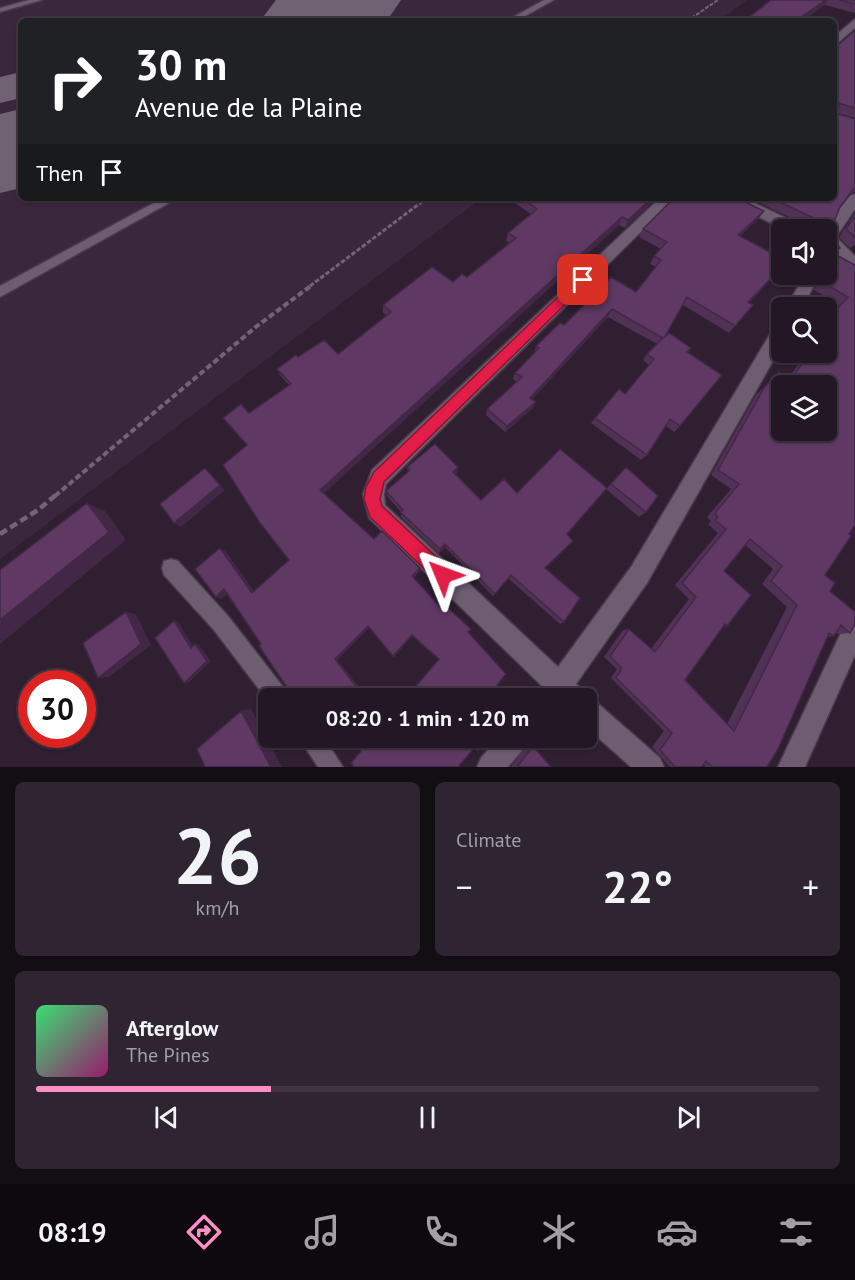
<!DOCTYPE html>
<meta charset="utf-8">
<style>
:root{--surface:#231725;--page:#2f2432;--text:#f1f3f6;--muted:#a39fa7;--line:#403642;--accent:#fb8fc4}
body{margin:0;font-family:"PT Sans",sans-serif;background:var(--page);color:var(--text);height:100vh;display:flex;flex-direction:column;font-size:22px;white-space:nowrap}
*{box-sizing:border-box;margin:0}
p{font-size:20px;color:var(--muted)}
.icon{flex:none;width:33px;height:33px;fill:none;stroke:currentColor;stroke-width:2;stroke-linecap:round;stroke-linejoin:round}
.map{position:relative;height:767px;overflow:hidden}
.side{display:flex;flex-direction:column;gap:15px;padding:15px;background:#130d14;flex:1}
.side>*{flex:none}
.hud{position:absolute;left:18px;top:18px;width:819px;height:183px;border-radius:9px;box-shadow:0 2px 4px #0004,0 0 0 2px var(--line);background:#202124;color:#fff;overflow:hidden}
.tools{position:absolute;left:771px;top:219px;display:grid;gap:12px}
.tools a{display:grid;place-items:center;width:66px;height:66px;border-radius:9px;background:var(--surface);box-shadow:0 2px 4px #0004,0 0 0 2px var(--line);font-size:30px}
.speed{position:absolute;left:18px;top:670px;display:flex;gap:12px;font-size:30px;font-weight:700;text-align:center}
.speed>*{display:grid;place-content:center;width:78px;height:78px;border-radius:50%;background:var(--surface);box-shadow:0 2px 4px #0004,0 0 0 2px var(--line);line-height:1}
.speed .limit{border:9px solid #d22;background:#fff;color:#111}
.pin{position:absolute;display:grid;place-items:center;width:51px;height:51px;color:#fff;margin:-26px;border-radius:12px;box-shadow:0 3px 9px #0006}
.me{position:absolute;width:66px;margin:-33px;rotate:314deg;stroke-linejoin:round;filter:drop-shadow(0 0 4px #0008)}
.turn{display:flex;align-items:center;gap:21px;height:126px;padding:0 18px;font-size:27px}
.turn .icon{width:78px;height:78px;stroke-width:2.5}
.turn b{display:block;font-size:42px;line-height:51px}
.then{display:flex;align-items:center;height:57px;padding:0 18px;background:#0003;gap:12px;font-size:22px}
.big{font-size:45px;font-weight:700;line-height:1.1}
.side .widget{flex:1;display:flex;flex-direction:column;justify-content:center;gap:9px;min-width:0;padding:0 21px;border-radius:9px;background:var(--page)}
.side .dial{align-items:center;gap:0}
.dial b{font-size:78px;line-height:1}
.song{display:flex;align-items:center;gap:18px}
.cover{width:72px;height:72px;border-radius:9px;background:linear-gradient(135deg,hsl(140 70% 55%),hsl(320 70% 35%))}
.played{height:6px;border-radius:3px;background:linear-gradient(90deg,var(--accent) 30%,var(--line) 30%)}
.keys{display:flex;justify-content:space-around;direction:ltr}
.heat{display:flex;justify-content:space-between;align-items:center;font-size:33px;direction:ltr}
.side .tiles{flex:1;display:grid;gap:15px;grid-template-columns:1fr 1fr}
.widget:last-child{grid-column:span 2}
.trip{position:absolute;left:258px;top:688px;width:339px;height:60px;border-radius:9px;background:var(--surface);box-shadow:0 2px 4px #0004,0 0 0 2px var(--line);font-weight:700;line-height:60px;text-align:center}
.tabs{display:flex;height:96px;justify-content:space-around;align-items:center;background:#0e090f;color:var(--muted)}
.tabs .icon{width:42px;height:42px}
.tabs .selected{color:var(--accent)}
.tabs b{font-size:27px;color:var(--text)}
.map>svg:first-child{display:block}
.built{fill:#3a273d}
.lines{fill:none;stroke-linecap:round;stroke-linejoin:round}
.taxiway{fill:#706272;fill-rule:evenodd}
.runway{fill:#706272;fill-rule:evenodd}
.lane-casing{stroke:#473a4a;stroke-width:3}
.street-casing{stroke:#473a4a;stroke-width:3}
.path-far3{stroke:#736474;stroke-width:2;stroke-dasharray:4 1.5;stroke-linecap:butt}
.path-far2{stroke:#736474;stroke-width:3;stroke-dasharray:4.5 2;stroke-linecap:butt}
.path-far1{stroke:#736474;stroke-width:4;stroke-dasharray:6 3;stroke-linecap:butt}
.path{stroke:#736474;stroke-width:4.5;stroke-dasharray:8 4;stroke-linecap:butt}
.lane{fill:#6e5c71;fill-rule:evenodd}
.street{fill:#6e5c71;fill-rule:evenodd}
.wall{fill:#523156;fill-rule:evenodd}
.shaded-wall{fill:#422846}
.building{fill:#5f3964;stroke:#422846;stroke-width:1.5;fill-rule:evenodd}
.route{fill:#e11d48;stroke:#92132f;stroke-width:1.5}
</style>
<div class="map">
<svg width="855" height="767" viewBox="0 0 855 767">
<rect width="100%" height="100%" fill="#2f1f31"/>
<path class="built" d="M0 0H747L719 21H21V198H482L0 559Z"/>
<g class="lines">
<path class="taxiway" d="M330 0 343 3 348 11 343 19 336 21H277L283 13Z
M21 72V98L0 103V77Z"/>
<path class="runway" d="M401 0 388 19 384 21H260L276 0Z
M21 109V188L0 193V114Z"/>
<g class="lane-casing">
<path id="lane" d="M29 0H42L0 12V8Z
M544 0H554L516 21H506Z
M163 198H178L0 297V286Z
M171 559 178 561 228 616 287 692 290 699H268V701L214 630 164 575 162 568 164 561Z
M299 738H324L343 767H318Z"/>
</g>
<g class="street-casing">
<path id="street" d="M855 19V28L834 46V37Z
M855 194V209L836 237 855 256V268C844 264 839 260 832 252 815 233 838 212 850 196Z
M660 198H675L386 484 384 494 385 505 558 667 631 567 776 324 782 322V345L647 583 576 684 583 690 586 697 595 701 660 758 664 767H631L586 727V699H537L543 687 369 518 363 494 372 470Z
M725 198H744L803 226 805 230H785L727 201Z
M805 274H820L802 308H786Z
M855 616V655L805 767H778L847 620Z
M498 738H529L525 747 508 767H477L481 758Z"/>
</g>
<path class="path-far3" d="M687 21 718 0"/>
<path class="path-far2" d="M310 286 427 198"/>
<path class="path-far1" d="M55 496 257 326 312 285"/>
<path class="path" d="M0 534 38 510 57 494"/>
<use href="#lane" class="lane"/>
<use href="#street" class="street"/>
</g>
<path class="wall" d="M771 0H855V13L825 5 802 21H744Z
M855 30V118L838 113V114L855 119V192H854L849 194 840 207 831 229 833 238 840 248 834 254 855 265 849 534 825 575 830 591 850 633 838 634 836 632 834 636 828 637 767 767H706L703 765 702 767H670L652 747 664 731 611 678 617 669 604 657 623 630 629 629 651 649 689 599 675 585 718 533 708 524 711 521 707 517 731 489 711 475 756 395 779 372 788 378 808 352H826V320L839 304 814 290 820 274H826V230L804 224 749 198H834V49ZM745 545 773 569 762 584 787 607 727 724 685 680 722 627 727 626 724 571Z
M516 198H657L625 228 619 225 324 493 374 539 420 571 413 578 438 659 412 636 394 657 393 656 369 627 337 660 363 692 357 699H295L261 644 227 594 221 599 225 551 254 591 289 560 247 445 249 413 289 385 280 375 277 369 298 357 338 354 387 315 383 313V305L467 277 510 243 506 241 508 233 531 214 515 203Z
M764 211 758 219 740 236 778 257 782 252V271L779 270 749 303 753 305 729 333 683 305 664 338 691 348 688 353 680 426 674 432 666 426 647 455 641 460 591 423 595 418 625 394 649 365 643 360 647 354 657 344 608 317 532 399 533 408 505 432 486 415 487 409 517 382 513 379 515 373 534 353 536 346 564 325 636 292 656 267 650 264 654 256 661 249 639 237 643 229Z
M855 213V245L850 248 839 237Z
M787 274H805L799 281Z
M407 467 457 473 455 474 481 500 517 493 567 534 545 568 564 622 560 624 508 578 493 596 445 547 439 553 401 517V512L387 496 386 491 408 472Z
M626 467 646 512 639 517 606 489Z
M529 743 533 746 551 767H511Z"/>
<path class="shaded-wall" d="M826 0H828L825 5 802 21H795Z
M652 198H657L625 228 628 220Z
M764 211 758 219 733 243 738 235Z
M622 217 619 225 323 494 320 490Z
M612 309 608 317 528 404 530 398Z
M536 402 533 408 505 432 507 426Z
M458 467 457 473 452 477 453 472Z
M205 468 225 490 181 527 174 523Z
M87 503 105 511 126 540 0 644V620Z
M445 544V547L439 553 440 549Z
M220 548 225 551 257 595 252 593Z
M420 568V571L412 579V576Z
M224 589 229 592 221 599 216 597Z
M126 612 136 614 151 645 109 677 98 678Z
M174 621 178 622 195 649 191 648Z
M368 626 370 627 337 660 363 692 357 699H355L335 659Z
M412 635V636L394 657 393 656Z
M195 644 199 645 211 661 188 683H184Z
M251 709 282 767H271L241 711Z"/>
<path class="building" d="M771 0H826L795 21H744Z
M839 0H855V4Z
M855 30V108L839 103 838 114 855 119V187L840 207 831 229 833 238 840 248 831 252 855 265V525L849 534 851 536 825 575 835 583 830 591 855 612V624L850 633 841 625 834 636 829 633 778 749 767 767H712L706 761 702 767H675L660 750 672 733 616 678 622 668 610 656 629 629 655 652 696 597 682 583 726 529 715 520 718 517 715 513 739 484 718 470 764 388 779 372 790 380 811 352H826V322L848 297 822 282 825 274H826V271L829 265H826V230H799L803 224H813L812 217 771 198H834V49ZM782 386H826V430H782ZM750 539 782 566 771 581 797 605 734 731 685 680 725 624 727 626 751 595 724 571Z
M522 198H652L628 220 622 217 320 490 374 539 382 531 420 568 412 576 444 611 447 607 471 629 468 632 506 674 497 685 509 699H405L439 659 412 635 393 656 368 626 335 659 361 693 355 699H295L259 646 261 644 224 589 216 597 195 569 220 548 252 593 289 560 260 523 223 465 247 445 223 418 241 404 249 413 291 384 277 369 296 355 298 357 324 340 338 354 391 312 383 305 432 267 453 282 462 274 467 277 516 238 508 233 537 209Z
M674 198H737L764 211 738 235 779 257 782 253V267L748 302 753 305 735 326 687 297 664 338 669 333 691 348 687 352 722 375 680 426 670 419 647 455 595 418 619 389 625 394 654 359 647 354 663 338 612 309 530 398 536 402 507 426 487 409 522 377 515 373 539 348 536 346 560 323 564 325 611 277 636 292 661 260 654 256 667 242 643 229Z
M855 216V237L846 229Z
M435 444 458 467 453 472 481 500 504 479 517 493 560 449 607 488 567 534 573 541 545 568 580 598 564 622 511 575 495 594 445 544 440 549 400 512 403 510 386 491 410 470 407 467Z
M626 467 658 496 646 512 611 484Z
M205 468 220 485 174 523 160 504Z
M87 503 109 532 0 620V570Z
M126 612 141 644 98 678 83 643Z
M174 621 191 648 195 644 207 661 184 683 155 638Z
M241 711 271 767H205L197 749Z
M372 738H488L478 751 475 747 458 767H354L351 763Z
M533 746 551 767H517Z"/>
<path class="route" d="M583 276 587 277V283L384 482 380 499 382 506 449 569 452 575 449 581 443 584 437 581 370 517 364 499 366 487 374 472 579 277Z"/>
</svg>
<div class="tools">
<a><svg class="icon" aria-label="sound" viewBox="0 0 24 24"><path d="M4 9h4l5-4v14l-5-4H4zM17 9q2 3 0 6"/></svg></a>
<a><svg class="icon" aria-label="search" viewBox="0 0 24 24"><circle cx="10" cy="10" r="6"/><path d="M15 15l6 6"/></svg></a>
<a><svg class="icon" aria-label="layers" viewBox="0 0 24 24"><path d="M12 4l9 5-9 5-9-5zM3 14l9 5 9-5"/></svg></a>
</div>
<div class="speed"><div class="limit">30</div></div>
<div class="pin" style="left:583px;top:280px;background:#d93025"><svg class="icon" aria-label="arrive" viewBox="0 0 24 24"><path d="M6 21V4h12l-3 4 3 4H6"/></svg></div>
<svg class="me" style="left:443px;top:575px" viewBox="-20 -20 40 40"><path d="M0-17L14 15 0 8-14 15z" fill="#e11d48" stroke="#fff" stroke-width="4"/></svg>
<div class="trip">08:20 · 1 min · 120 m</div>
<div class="hud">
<div class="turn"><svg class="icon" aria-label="right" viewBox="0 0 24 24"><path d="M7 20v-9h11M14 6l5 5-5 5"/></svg><div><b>30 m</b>Avenue de la Plaine</div></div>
<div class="then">Then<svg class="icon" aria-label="arrive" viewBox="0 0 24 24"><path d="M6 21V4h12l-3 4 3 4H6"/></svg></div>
</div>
</div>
<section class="side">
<div class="tiles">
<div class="widget dial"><b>26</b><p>km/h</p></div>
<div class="widget"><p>Climate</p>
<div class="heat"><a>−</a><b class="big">22°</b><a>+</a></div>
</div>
<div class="widget">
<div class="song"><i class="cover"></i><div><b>Afterglow</b><p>The Pines</p></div></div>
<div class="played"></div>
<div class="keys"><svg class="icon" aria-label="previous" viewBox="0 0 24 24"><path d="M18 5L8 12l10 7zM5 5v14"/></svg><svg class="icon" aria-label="pause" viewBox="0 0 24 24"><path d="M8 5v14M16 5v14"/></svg><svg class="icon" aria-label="next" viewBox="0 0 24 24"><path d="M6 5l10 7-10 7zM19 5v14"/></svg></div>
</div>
</div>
</section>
<nav class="tabs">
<b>08:19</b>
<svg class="icon selected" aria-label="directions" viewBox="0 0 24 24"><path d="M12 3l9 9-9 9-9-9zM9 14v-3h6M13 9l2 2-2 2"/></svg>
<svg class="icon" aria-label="music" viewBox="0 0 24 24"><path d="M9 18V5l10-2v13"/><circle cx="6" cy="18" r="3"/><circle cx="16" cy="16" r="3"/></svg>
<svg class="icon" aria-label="phone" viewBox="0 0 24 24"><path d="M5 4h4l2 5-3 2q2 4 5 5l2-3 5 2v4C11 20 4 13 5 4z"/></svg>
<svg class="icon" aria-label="climate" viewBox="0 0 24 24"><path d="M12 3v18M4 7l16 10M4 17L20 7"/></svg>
<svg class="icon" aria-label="car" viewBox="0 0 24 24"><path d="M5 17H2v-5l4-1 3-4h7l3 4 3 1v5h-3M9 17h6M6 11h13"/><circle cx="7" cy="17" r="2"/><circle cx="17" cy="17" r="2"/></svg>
<svg class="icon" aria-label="filters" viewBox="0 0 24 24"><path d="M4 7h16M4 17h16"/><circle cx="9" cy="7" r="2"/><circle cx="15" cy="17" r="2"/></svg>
</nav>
